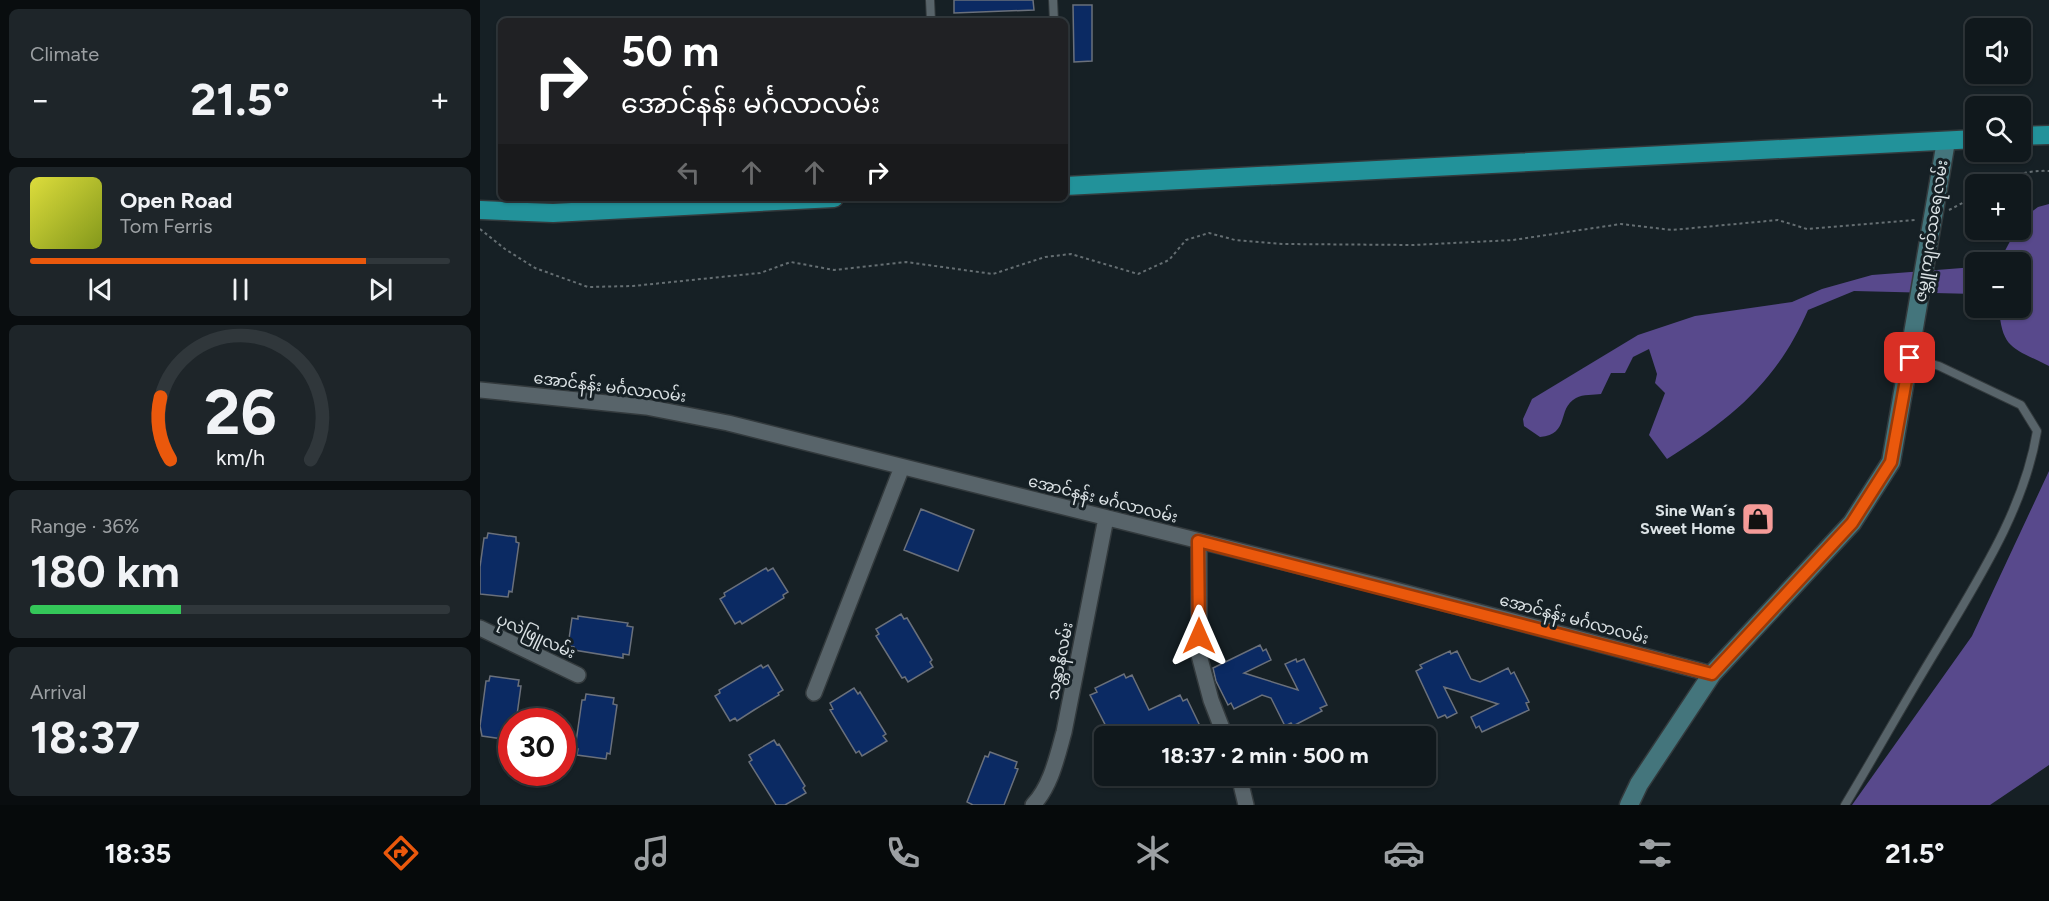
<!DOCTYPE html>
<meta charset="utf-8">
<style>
:root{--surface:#10181c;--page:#1e2529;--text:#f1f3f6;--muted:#9ca0a3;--line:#30373b;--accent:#ea580c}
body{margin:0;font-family:Figtree,"Noto Sans Myanmar",sans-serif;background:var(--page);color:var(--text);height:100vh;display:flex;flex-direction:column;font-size:22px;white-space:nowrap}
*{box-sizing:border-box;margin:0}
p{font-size:20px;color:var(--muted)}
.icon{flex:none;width:33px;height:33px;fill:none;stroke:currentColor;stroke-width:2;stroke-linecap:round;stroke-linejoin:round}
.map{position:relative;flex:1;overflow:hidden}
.sheet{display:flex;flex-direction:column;gap:9px;padding:9px;background:#090d0f;width:480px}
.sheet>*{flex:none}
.top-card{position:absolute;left:18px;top:18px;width:570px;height:183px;border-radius:9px;box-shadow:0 2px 4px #0004,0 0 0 2px var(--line);background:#202124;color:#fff;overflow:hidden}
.controls{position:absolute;left:1485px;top:18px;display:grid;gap:12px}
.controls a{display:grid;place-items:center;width:66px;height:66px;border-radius:9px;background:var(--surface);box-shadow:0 2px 4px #0004,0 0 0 2px var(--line);font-size:30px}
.speed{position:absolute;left:18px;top:708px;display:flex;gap:12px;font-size:30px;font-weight:700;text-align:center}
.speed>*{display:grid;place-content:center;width:78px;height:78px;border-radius:50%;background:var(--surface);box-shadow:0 2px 4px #0004,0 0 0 2px var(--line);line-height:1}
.speed .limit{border:9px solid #d22;background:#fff;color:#111}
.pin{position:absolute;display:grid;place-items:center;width:51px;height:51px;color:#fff;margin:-26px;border-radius:12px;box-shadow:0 3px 9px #0006}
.me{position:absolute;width:66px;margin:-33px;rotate:0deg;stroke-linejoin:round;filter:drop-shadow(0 0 4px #0008)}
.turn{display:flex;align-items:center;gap:21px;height:126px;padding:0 24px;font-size:27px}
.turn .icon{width:78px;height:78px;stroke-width:2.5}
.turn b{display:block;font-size:42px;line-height:51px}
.lanes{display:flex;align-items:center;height:57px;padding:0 24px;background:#0003;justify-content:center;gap:30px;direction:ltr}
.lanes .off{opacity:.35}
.big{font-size:45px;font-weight:700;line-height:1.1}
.sheet .tile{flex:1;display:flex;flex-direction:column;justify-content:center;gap:9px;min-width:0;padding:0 21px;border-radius:9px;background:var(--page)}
.sheet .dial{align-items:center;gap:0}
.dial svg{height:156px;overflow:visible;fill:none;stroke:var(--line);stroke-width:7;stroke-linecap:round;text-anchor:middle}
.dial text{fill:var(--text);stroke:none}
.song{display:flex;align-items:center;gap:18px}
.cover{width:72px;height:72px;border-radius:9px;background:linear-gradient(135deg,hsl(60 70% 55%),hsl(70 70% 35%))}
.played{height:6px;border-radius:3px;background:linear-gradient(90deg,var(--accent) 80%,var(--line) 80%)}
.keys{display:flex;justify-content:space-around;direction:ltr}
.heat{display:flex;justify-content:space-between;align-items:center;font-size:33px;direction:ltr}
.charge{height:9px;border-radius:4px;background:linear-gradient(90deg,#34c759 36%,var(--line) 0)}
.trip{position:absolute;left:614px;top:726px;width:342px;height:60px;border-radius:9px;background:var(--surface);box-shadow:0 2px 4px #0004,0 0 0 2px var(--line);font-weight:700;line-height:60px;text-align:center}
.tabs{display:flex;height:96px;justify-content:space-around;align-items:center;background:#060a0b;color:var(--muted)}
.tabs .icon{width:42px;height:42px}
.tabs .active{color:var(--accent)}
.tabs b{font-size:27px;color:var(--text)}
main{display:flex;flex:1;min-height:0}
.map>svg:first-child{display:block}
.water{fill:#58498c}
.building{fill:#0b2a63;stroke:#6a707b;stroke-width:1.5}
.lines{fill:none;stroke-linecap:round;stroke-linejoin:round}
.service-casing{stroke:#333a3d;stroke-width:10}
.minor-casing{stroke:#333a3d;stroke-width:18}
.secondary-casing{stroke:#333a3d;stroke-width:21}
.trunk-casing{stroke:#333a3d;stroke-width:21}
.path{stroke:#656e72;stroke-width:2;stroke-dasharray:3 3;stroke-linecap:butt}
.service{stroke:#58646a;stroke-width:8}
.minor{stroke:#58646a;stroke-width:15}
.secondary{stroke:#44757c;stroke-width:18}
.trunk{stroke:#22929a;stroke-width:18}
.route-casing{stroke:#983908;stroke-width:15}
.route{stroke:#ea580c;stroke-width:10}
.labels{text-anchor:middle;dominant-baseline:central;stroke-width:6;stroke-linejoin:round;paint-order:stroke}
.street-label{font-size:16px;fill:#dbe2e5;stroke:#162025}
.poi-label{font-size:16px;font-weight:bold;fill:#dbe2e5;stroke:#162025;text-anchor:end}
</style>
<main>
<section class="sheet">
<div class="tile"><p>Climate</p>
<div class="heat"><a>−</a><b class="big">21.5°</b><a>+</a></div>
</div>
<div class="tile">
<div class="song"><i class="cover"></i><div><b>Open Road</b><p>Tom Ferris</p></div></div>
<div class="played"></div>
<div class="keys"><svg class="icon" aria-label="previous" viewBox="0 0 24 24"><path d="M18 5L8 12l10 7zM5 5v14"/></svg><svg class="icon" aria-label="pause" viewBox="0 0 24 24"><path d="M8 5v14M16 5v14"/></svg><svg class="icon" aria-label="next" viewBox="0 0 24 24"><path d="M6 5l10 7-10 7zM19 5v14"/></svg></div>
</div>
<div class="tile dial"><svg viewBox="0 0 100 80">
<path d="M14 69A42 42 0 1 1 86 69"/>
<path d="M14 69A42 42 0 0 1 9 37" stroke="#ea580c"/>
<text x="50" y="56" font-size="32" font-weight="700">26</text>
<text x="50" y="72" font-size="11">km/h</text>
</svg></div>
<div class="tile"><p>Range · 36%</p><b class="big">180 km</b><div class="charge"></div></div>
<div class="tile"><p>Arrival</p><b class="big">18:37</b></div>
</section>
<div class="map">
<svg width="1569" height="805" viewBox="0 0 1569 805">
<rect width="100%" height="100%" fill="#162025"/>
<path class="water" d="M1569 204V366C1534 348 1522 350 1519 308H1540V262H1519L1536 230H1540L1541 220 1558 207Z
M1495 267V294L1374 291 1328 310C1297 382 1251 419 1187 459L1169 435 1185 393 1175 383 1177 374 1169 349 1153 357 1145 373H1131L1121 394C1114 395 1103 394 1096 398 1076 409 1091 434 1060 437L1044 426 1043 419 1052 399 1158 335 1215 316 1312 302 1342 289 1392 275Z
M1569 471V765L1510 805H1372L1492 636Z"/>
<path class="building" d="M474 0H553L554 10 474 13Z
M593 5H612V61L594 62Z
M441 509 494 530 478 571 424 550Z
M8 533 36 537V542L39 543 32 592 29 591 28 597 0 594V567L4 538H7Z
M286 568 288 571 293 568 308 592 303 595 304 598 275 616 262 624 260 621 255 624 240 599 245 596 244 593Z
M421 614 424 619 427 618 452 660 450 662 453 667 428 682 425 677 422 678 396 636 399 634 396 629Z
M98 616 148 623 147 626 153 627 149 655 143 654V658L94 650V647L88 646 92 618 98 619Z
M780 645 783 651 786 649 791 660 764 673 818 690 805 664 816 659 817 662 824 659 847 705 840 708 842 711 813 726 811 723 805 726 791 698 782 695 754 709 751 703 748 705 736 681 733 668Z
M970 651 971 654 977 651 991 679 1000 682 1028 668 1031 674 1034 672 1049 702 1046 703 1049 710 1002 732 999 726 996 728 991 717 1018 704 964 687 977 713 967 718 965 715 958 718 936 671 942 668 940 665Z
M281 665 283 668 288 665 303 690 298 693 299 695 274 710 257 721 255 718 250 721 235 696 240 693 239 690Z
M644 674 646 678 652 675 669 710 700 695 703 701 707 699 721 728 718 730 721 736H631L610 695 617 692 615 688Z
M10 676 39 680 38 686H41L36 722H32L30 740 2 736 0 726 6 681H9Z
M374 688 378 694 380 692 406 734 403 736 407 741 382 756 379 751 376 753 350 710 353 709 350 703Z
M106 694 134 698 133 704 137 705 130 754 127 753 126 759 97 755 98 749H95L102 700H105Z
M294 740 297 745 299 744 325 786 323 788 326 793 305 805H296L269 762 272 760 269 755Z
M510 752 537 762 535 768 538 769 524 805H493L487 802 505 756 508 757Z"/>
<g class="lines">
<g class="service-casing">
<path id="service" d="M450 0 451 21
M573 0 574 21
M1365 805C1398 750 1429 694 1463 639 1501 575 1545 506 1557 431L1541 405 1459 366 1430 358"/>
</g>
<g class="minor-casing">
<path id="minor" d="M0 390 166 407 248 423 908 588 1232 674
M719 541V655L731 700 745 736
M0 628 98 675
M334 693 422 467
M759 776 766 805
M553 805C571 786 577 757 584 732L626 518"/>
</g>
<g class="secondary-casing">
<path id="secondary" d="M1149 805 1159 784 1232 674 1372 523 1411 462 1466 141"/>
</g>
<g class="trunk-casing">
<path id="trunk" d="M1540 136 1569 135
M585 186 1496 139
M0 210 73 213 354 198"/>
</g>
<path class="path" d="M1516 184C1534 175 1548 170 1569 171
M1469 210 1496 196
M0 229 25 249 55 268 108 287 153 286 280 273 311 262 354 270 426 262 513 274 565 257 591 254 658 274 689 260 706 240 729 233 755 240 803 244 933 245 1033 240 1141 224 1192 230 1298 220 1327 229 1436 220"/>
<use href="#service" class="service"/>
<use href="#minor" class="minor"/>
<use href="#secondary" class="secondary"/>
<use href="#trunk" class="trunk"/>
</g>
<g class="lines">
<g class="route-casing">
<path id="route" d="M719 636 718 541 1232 674 1372 523 1411 462 1430 358"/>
</g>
<use href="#route" class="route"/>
</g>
<defs>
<g id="shop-square" transform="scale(1.725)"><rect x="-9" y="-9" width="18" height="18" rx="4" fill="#f59b98" stroke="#162025"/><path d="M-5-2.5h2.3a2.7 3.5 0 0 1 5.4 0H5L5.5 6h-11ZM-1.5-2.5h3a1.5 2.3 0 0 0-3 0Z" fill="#111"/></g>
</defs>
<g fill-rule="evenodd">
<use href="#shop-square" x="1278" y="519"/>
</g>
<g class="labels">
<g class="street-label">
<text transform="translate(1451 231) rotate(-81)">ဇမ္ဘူကျက်သရေလမ်း</text>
<text transform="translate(130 387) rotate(7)">အောင်နန်း မင်္ဂလာလမ်း</text>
<text transform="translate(623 499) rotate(14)">အောင်နန်း မင်္ဂလာလမ်း</text>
<text transform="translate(1094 619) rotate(15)">အောင်နန်း မင်္ဂလာလမ်း</text>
<text transform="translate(56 636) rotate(25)">ပုလဲဖြူလမ်း</text>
<text transform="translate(580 661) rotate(-79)">သန္တာနီလမ်း</text>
</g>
<g class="poi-label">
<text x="1255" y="510">Sine Wan´s<tspan x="1255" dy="18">Sweet Home</tspan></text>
</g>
</g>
</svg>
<div class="controls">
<a><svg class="icon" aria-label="sound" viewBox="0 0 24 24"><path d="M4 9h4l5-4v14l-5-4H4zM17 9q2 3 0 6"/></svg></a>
<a><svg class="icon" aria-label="search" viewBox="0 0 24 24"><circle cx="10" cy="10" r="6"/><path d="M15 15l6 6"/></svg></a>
<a>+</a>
<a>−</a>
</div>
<div class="speed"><div class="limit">30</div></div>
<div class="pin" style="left:1430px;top:358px;background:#d93025"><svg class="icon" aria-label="arrive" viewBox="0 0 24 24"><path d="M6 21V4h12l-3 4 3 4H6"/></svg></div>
<svg class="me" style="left:719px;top:636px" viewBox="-20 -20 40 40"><path d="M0-17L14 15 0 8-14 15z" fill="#ea580c" stroke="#fff" stroke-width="4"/></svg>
<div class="trip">18:37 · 2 min · 500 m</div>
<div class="top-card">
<div class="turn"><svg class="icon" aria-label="right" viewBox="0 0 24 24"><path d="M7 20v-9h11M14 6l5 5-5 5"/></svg><div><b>50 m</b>အောင်နန်း မင်္ဂလာလမ်း</div></div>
<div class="lanes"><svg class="icon off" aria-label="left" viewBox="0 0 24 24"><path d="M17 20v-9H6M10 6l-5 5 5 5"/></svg><svg class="icon off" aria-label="ahead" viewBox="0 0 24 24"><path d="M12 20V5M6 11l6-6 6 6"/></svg><svg class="icon off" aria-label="ahead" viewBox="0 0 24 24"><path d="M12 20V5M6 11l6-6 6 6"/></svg><svg class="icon" aria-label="right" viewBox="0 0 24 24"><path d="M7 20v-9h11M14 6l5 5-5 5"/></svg></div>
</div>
</div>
</main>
<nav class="tabs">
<b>18:35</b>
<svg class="icon active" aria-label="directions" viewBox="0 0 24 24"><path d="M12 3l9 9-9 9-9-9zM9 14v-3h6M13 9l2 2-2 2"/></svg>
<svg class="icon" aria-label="music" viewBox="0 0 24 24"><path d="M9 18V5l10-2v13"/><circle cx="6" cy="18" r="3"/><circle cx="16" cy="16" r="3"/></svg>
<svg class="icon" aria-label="phone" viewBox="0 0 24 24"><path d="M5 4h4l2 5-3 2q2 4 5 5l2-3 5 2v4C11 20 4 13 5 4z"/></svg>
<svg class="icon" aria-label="climate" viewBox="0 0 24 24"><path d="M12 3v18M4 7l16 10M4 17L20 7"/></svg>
<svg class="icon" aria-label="car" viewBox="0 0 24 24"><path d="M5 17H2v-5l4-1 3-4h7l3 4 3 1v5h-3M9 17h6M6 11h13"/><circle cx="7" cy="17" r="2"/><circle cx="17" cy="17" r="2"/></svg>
<svg class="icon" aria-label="filters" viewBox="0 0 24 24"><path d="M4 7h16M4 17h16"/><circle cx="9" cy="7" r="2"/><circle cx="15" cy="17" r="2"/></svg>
<b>21.5°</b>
</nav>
